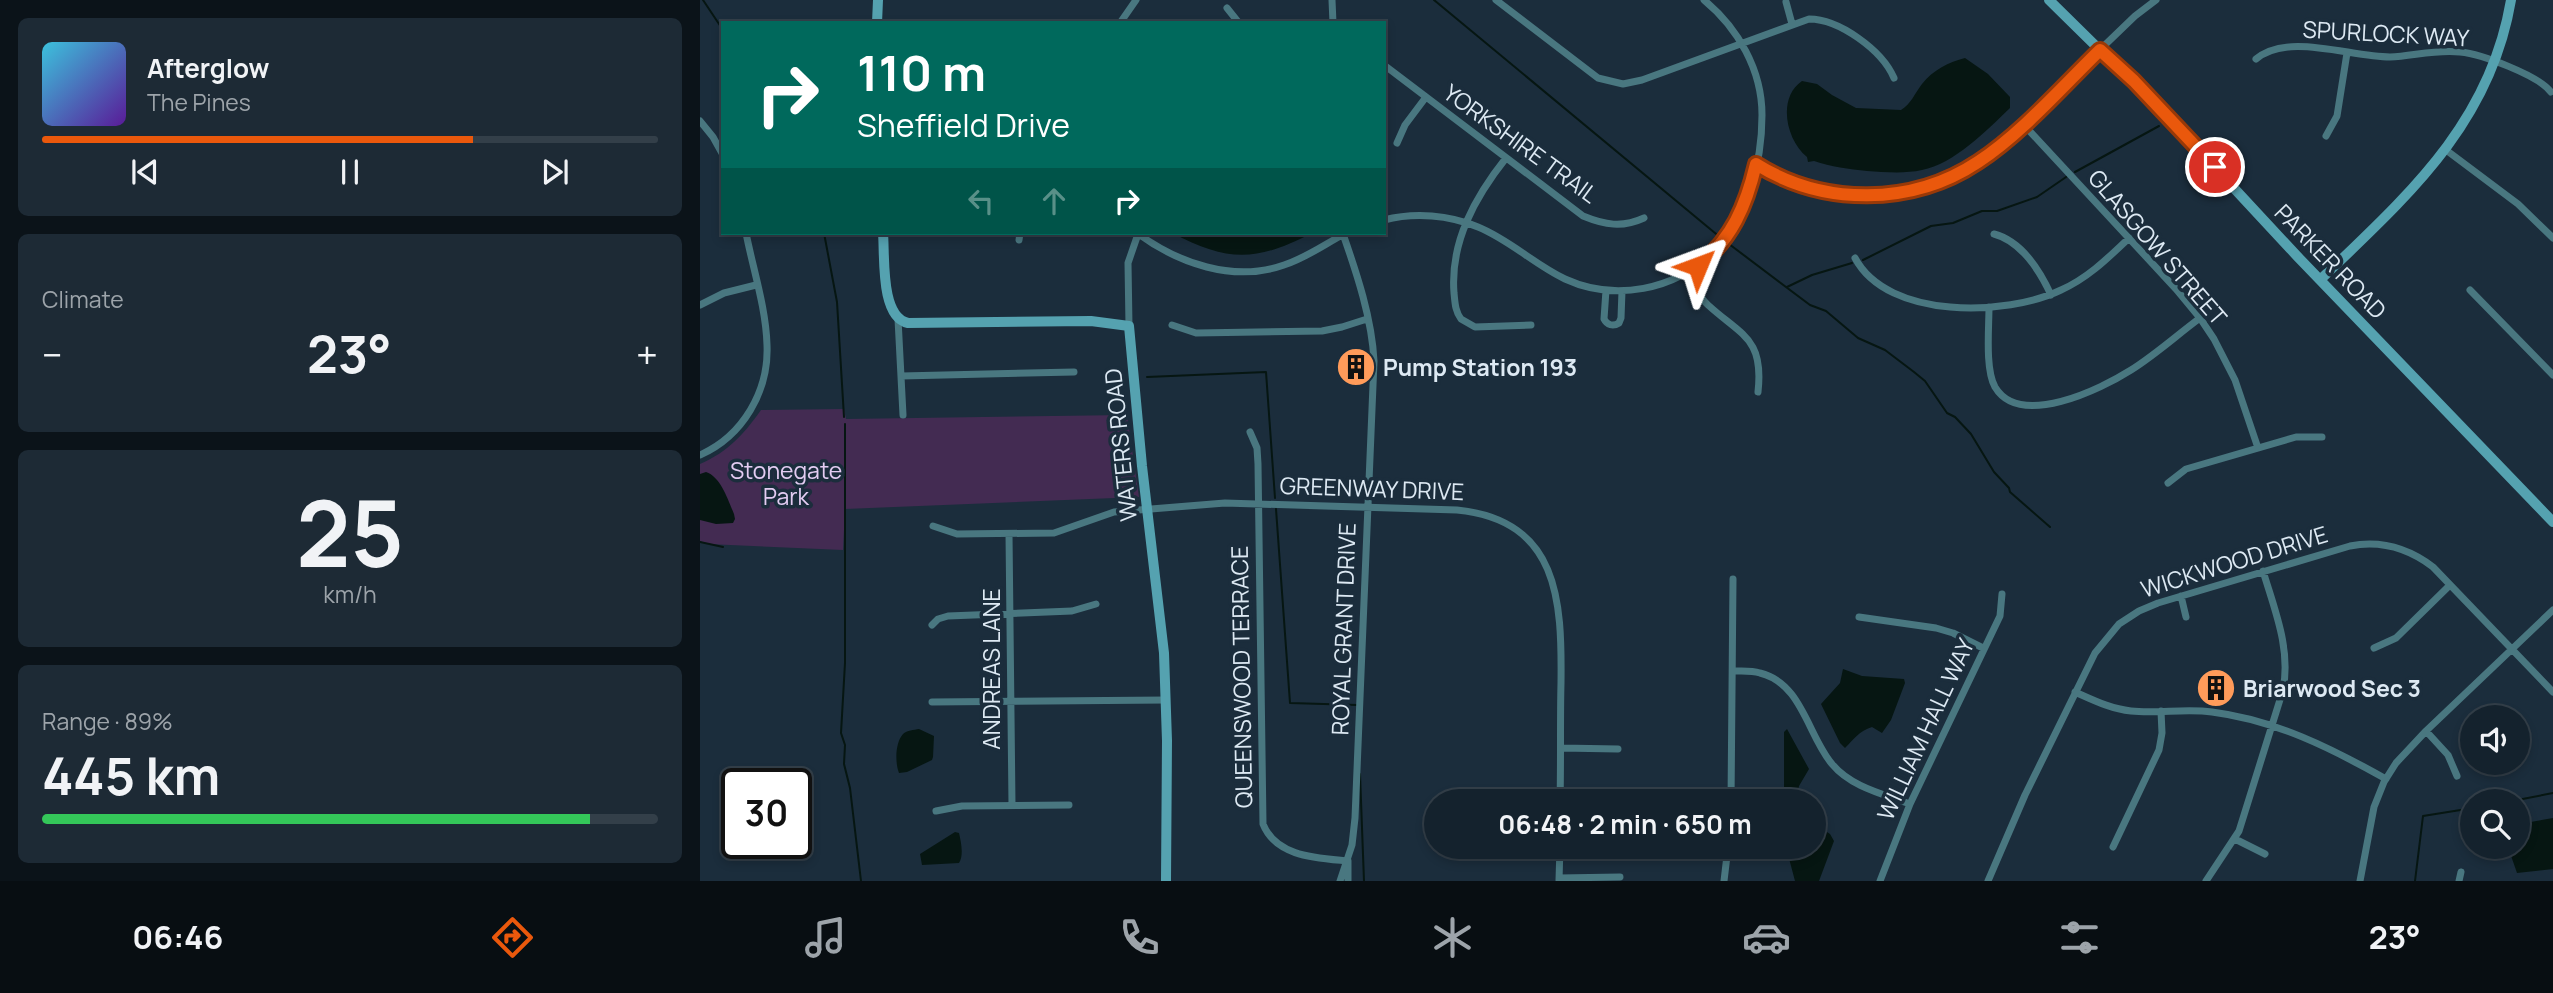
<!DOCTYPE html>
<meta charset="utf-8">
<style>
:root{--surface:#14222d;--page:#1d2a35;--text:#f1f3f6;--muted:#9da4aa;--line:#333f49;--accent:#ea580c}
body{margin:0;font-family:Manrope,sans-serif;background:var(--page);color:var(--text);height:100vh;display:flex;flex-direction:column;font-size:26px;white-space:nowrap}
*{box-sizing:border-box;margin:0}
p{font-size:23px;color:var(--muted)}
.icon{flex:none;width:38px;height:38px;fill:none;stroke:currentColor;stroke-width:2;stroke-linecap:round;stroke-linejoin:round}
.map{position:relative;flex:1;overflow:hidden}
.side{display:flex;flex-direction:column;gap:18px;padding:18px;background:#0b1319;width:700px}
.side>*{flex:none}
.guide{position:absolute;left:21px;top:21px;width:665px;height:214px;border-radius:0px;box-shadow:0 4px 10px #0003,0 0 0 2px var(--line);background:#00695c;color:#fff;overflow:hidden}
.tools{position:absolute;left:1760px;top:705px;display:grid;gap:14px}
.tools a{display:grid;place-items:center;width:70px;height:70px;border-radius:50%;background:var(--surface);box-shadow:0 4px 10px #0003,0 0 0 2px var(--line);font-size:35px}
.speed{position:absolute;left:21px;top:768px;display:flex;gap:14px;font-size:35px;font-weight:700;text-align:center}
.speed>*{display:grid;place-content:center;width:91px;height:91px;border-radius:50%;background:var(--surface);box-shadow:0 4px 10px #0003,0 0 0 2px var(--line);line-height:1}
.speed .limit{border:4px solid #111;border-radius:10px;background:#fff;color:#111}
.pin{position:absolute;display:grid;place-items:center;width:60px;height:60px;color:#fff;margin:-30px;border:4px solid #fff;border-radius:50%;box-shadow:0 2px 7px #0007}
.me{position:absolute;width:77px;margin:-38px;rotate:46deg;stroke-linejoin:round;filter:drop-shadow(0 0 5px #0008)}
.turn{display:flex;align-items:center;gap:24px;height:147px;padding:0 21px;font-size:32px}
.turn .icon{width:91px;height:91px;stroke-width:2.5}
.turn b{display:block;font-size:49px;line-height:60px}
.lanes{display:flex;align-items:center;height:66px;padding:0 21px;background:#0003;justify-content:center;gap:35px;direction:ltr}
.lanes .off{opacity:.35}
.big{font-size:52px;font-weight:700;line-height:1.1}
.side .card{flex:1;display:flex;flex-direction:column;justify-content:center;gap:10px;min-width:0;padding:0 24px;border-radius:10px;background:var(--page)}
.side .dial{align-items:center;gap:0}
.dial b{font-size:91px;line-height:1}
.song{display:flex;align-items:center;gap:21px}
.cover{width:84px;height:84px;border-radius:10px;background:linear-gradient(135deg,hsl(190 70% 55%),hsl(270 70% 35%))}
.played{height:7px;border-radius:4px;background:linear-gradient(90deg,var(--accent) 70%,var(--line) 70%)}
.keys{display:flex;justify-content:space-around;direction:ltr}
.heat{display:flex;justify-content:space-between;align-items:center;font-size:38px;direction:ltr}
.charge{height:10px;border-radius:5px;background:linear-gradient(90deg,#34c759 89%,var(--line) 0)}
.trip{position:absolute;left:724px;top:789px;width:402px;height:70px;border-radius:35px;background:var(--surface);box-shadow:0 4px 10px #0003,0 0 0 2px var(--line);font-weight:700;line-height:70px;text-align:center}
.menu{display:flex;height:112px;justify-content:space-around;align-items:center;background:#080e12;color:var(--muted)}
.menu .icon{width:49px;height:49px}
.menu .on{color:var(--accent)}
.menu b{font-size:32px;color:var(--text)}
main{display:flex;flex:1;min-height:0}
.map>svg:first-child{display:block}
.green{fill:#432b52}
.water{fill:#061612}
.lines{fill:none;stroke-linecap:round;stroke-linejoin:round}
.stream{stroke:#061612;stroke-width:2}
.street{stroke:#497780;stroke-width:7}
.secondary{stroke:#55a2b0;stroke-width:10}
.route-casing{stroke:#983908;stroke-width:18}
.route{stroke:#ea580c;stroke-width:12}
.labels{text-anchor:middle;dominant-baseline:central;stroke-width:7;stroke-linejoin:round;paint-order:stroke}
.street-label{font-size:23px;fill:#dde9f3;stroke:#1b2d3c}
.poi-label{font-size:23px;font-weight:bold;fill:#dde9f3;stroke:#1b2d3c;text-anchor:start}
.park-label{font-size:23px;fill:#e3ccf2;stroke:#1b2d3c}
</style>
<main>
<section class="side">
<div class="card">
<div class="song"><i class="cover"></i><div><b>Afterglow</b><p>The Pines</p></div></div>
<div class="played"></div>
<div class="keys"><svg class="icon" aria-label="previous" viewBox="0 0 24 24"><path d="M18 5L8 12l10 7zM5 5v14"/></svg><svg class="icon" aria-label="pause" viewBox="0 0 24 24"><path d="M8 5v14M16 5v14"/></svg><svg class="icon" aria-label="next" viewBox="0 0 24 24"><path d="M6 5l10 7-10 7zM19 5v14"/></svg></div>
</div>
<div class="card"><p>Climate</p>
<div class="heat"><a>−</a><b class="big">23°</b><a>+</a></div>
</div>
<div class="card dial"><b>25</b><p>km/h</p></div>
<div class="card"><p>Range · 89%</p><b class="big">445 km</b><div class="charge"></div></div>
</section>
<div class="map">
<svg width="1853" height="881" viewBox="0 0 1853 881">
<rect width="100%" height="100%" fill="#1b2d3c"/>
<path class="green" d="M144 409 146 419 427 415 439 497 145 509 143 550 8 544 0 541V464C28 452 44 434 61 410Z"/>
<path class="water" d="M1265 58 1288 74 1310 97V108C1287 130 1254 164 1222 170 1204 174 1184 172 1167 171 1149 169 1131 167 1114 161L1108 162 1107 157C1086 140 1077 98 1102 81L1117 84 1132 95 1156 108 1201 110C1211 104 1215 93 1222 84 1233 70 1249 62 1265 58Z
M472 233H612C556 262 528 262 472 233Z
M6 472C21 477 28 500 34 514L35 519 33 523 16 524 0 520V474Z
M1143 669 1162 676 1204 679 1205 683 1191 720 1182 733 1172 727C1159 731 1154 739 1145 748L1140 743 1121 704 1140 683Z
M219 729 234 736 233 757 232 760 207 772 199 773C195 763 195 743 203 734 207 730 214 730 219 729Z
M1087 729 1109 769 1099 786 1096 801H1084V732Z
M1853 818V869L1817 873 1808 847H1818V821L1825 823Z
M1115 824 1130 834 1134 841 1119 881H1095L1086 847H1115Z
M255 832 259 833C261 842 264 855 259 863L222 865 220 854Z"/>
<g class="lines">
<path class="stream" d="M3 0 23 30
M734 0 1021 238
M1375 172 1459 126
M124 233 137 302 144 417
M1029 244 1110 305 1126 311 1158 338 1185 350 1214 372 1225 381 1247 413 1255 417 1271 434 1294 472 1309 488 1310 492 1350 527
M1163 260 1231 226 1253 223 1282 211H1297L1337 197 1369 175
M1087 287 1112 275 1152 263
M447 377 566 372 575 498
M145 424V663L141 733 145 745 144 764 150 788 161 881
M576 509 590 703 657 705
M0 542 23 547
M660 774 664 881
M1807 802 1853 793
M1715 881 1723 816 1773 808"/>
<path class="street" d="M632 0 633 23
M796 0 898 78 923 84 942 80 1109 19C1139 19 1182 50 1194 78
M1086 2 1092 24
M527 8 539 23
M420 23 436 0
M1556 59C1588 32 1650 57 1690 57 1713 56 1737 49 1760 52 1781 54 1838 75 1851 92
M684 65 883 216C905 225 922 228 944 218
M0 121 13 137 23 155
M1323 124 1476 289 1500 318 1514 339 1535 380 1558 448
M1626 136 1637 116 1647 53
M697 143 705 125 726 97
M1746 150 1818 204 1853 238
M806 158C775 197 750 242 754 293 755 302 755 311 761 319L775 327 831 325
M1056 165C1135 212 1229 201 1301 145L1435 16 1456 0
M684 220C715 212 749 215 778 227 810 240 835 265 865 279 915 302 975 290 1013 252 1048 218 1062 162 1062 115 1062 70 1038 28 1004 0
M437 233C478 263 533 283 584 265 606 258 625 244 646 233
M1294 234C1321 241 1340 271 1351 295
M319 240 320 233
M1155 258C1188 320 1307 316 1361 290 1388 278 1408 258 1429 238
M986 273C993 284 998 296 1008 305 1042 336 1064 338 1058 392
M906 290 904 319C907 325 913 327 919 323L921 318 922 291
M1770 290 1853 375
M0 305 24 293 56 285
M1289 307C1289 328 1285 369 1295 387 1320 429 1401 389 1431 370 1455 355 1477 335 1500 318
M198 319 203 415
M472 325 496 333 622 331 642 327 667 319
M429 326 428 263 438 234
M201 376 374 372
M550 432 557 448 558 464 563 824C576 857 617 858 648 861
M0 455C43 436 69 391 67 345 66 308 53 269 46 233
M1468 483 1486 469 1596 437H1622
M233 526 257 534 354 533 414 512 525 503 757 510C859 520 862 601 861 683 860 723 861 762 860 802
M309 534 312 805
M1481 596 1486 617
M1159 617 1236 628 1253 633 1283 648
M232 625 238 619 248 616 372 611 396 604
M1674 648 1696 638 1750 585
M1033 671C1041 671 1051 670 1060 673 1102 683 1108 736 1132 764 1151 787 1183 794 1210 804
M1375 692C1393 700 1411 709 1431 711 1458 714 1485 708 1512 712 1575 720 1631 748 1686 779
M232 702 466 700
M1726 731 1748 755 1757 776
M861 748 918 749
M1031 802 1033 579
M236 811 262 806 369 805
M1535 839 1565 854
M1413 847 1459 750 1462 733 1461 711
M859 878 920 877
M859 880 860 847
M640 881 652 845 655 818 674 361C672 319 657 274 643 234
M648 881V861
M1024 881 1028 847
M1180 881 1210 804 1300 616 1302 594
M1288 881 1325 795 1395 653 1419 624 1439 611 1458 603 1650 546C1681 540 1708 548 1733 567L1853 692
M1506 881 1539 831 1583 690C1591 649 1575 611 1563 571
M1660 881 1674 807 1684 782 1696 763 1726 731 1853 610
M1759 881 1761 872"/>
<path class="secondary" d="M1349 0 1467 116 1597 256 1853 522
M177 23 178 0
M183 233C185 256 180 317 208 323L391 321 429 326 442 466 464 653 467 741 466 881
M1620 280C1706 197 1790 125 1811 0"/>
</g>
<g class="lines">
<g class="route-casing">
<path id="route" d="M998 266C1032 239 1046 206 1056 164 1123 206 1212 206 1278 162 1321 134 1363 86 1400 50L1434 81 1515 167"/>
</g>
<use href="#route" class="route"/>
</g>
<defs>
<g id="building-disc" transform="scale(2.0125)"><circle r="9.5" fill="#ff9b5a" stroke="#1b2d3c"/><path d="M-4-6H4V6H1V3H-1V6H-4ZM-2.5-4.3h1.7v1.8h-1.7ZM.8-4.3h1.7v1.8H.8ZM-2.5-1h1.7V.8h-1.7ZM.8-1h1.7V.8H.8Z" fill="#111"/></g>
</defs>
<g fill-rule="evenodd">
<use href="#building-disc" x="656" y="367"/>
<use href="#building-disc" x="1516" y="688"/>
</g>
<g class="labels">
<g class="street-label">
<text transform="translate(1686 33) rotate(3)">SPURLOCK WAY</text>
<text transform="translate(821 143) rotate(36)">YORKSHIRE TRAIL</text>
<text transform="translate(1458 247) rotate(49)">GLASGOW STREET</text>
<text transform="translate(1631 261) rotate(46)">PARKER ROAD</text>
<text transform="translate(420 445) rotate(-96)">WATERS ROAD</text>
<text transform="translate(672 488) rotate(2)">GREENWAY DRIVE</text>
<text transform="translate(1534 561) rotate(-17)">WICKWOOD DRIVE</text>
<text transform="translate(643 629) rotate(-88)">ROYAL GRANT DRIVE</text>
<text transform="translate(291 669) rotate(-90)">ANDREAS LANE</text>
<text transform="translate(541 677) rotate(-91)">QUEENSWOOD TERRACE</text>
<text transform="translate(1225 729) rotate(-65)">WILLIAM HALL WAY</text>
</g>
<g class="poi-label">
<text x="683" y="367">Pump Station 193</text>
<text x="1543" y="688">Briarwood Sec 3</text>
</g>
<g class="park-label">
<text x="86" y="470">Stonegate<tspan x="86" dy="26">Park</tspan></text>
</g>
</g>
</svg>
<div class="tools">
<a><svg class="icon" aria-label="sound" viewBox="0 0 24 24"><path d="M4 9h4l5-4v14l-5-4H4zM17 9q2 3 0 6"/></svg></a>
<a><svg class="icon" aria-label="search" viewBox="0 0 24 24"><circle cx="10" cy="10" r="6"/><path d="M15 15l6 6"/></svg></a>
</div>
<div class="speed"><div class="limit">30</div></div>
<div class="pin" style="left:1515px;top:167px;background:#d93025"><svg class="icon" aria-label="arrive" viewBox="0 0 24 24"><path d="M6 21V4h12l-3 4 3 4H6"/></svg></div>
<svg class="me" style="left:998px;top:266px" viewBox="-20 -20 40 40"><path d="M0-17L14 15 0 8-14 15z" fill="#ea580c" stroke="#fff" stroke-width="4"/></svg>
<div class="trip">06:48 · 2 min · 650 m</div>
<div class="guide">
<div class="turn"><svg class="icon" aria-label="right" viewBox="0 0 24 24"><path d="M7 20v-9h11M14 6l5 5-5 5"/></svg><div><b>110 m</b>Sheffield Drive</div></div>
<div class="lanes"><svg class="icon off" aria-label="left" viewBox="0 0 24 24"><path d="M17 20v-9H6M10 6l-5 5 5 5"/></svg><svg class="icon off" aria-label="ahead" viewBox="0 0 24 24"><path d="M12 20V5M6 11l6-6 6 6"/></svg><svg class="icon" aria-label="right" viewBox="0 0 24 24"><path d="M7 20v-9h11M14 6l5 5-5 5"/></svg></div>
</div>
</div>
</main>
<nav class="menu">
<b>06:46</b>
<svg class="icon on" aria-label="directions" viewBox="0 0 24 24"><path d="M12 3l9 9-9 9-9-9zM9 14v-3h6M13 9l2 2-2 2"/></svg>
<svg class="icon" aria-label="music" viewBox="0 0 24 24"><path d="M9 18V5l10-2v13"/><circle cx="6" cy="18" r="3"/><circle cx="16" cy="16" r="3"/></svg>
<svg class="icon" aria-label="phone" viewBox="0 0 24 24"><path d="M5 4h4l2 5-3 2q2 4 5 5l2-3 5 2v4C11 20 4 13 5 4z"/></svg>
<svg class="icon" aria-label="climate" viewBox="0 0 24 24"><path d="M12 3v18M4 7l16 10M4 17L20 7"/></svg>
<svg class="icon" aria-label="car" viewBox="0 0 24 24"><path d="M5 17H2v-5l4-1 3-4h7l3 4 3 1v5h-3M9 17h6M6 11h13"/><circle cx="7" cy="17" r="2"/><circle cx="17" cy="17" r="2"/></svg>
<svg class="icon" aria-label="filters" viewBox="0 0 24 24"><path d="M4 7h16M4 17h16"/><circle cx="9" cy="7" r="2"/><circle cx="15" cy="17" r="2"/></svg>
<b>23°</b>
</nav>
